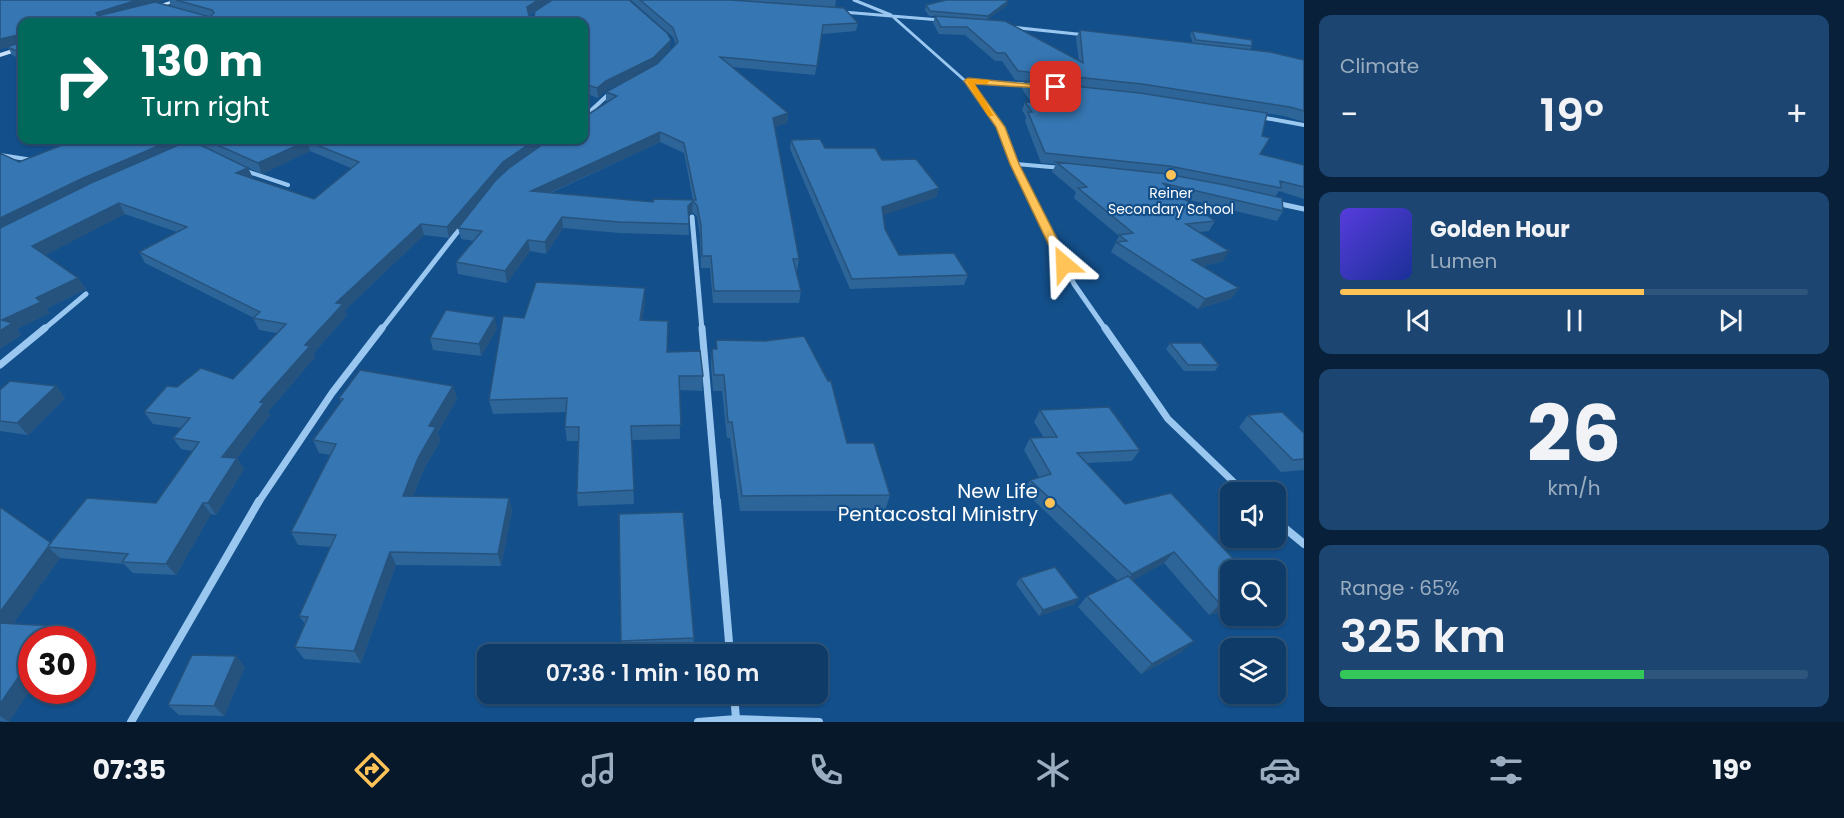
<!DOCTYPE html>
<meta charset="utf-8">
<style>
:root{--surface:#0e3b68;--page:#1c4671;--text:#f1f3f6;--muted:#9badc0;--line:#2e557c;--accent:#ffc358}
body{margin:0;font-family:Poppins,sans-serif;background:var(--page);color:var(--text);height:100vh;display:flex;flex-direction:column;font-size:22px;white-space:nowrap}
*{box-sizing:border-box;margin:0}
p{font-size:20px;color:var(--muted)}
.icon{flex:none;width:33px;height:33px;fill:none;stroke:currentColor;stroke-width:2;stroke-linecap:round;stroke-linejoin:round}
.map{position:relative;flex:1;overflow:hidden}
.panel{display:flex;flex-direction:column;gap:15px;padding:15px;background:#082039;width:540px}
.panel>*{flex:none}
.banner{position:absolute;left:18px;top:18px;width:570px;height:126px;border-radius:12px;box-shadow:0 2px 4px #0004,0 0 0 2px var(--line);background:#00695c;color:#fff;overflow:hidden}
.tools{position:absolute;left:1220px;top:482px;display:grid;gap:12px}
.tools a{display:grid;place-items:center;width:66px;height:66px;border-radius:12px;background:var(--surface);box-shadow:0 2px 4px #0004,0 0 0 2px var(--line);font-size:30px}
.speed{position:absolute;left:18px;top:626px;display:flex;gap:12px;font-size:30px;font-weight:700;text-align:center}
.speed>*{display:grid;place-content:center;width:78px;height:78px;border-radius:50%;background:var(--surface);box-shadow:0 2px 4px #0004,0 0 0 2px var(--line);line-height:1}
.speed .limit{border:9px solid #d22;background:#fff;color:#111}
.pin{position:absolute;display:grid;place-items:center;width:51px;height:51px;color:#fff;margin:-26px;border-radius:12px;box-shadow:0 3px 9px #0006}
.me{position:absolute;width:66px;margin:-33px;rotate:334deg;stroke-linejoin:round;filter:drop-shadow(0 0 4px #0008)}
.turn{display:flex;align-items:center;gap:21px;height:126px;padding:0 24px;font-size:27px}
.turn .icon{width:78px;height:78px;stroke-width:2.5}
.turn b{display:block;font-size:42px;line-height:51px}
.big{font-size:45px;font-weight:600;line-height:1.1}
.panel .tile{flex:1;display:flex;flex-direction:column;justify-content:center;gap:9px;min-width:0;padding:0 21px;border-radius:12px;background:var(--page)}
.panel .dial{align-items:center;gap:0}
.dial b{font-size:78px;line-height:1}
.song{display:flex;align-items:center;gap:18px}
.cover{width:72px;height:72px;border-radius:9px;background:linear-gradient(135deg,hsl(250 70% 55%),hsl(230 70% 35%))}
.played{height:6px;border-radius:3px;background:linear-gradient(90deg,var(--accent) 65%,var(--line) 65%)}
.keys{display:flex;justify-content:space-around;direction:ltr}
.heat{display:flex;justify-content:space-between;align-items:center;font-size:33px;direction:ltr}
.charge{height:9px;border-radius:4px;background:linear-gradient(90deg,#34c759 65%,var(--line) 0)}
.trip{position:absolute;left:477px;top:644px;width:351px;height:60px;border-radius:12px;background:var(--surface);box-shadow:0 2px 4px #0004,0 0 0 2px var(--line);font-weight:600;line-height:60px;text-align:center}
.dock{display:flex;height:96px;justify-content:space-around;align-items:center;background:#06182a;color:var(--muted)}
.dock .icon{width:42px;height:42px}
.dock .selected{color:var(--accent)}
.dock b{font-size:27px;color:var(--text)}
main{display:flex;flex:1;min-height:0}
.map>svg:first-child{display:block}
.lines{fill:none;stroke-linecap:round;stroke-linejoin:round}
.street-far4{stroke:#99c7f0;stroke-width:3}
.street-far3{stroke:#99c7f0;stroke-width:4}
.street-far2{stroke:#99c7f0;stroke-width:5}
.street-far1{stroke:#99c7f0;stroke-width:7}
.street{stroke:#99c7f0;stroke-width:8}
.secondary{fill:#c7e1fb;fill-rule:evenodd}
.wall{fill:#2e6599;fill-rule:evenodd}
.shaded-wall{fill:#26537d}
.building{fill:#3676b2;stroke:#26537d;stroke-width:1.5;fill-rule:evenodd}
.route{fill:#ffc358;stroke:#a67f39;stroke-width:1.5}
.slow{fill:#f59e0b}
.poi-dot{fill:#ffc358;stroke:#134f8a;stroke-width:2}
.labels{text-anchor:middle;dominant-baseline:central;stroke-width:4.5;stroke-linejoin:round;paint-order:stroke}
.far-poi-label{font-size:14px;fill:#fff;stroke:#134f8a}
.near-poi-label{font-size:20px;fill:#fff;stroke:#134f8a;text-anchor:end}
</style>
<main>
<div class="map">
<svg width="1304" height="722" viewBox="0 0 1304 722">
<rect width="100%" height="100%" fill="#134f8a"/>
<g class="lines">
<path class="street-far4" d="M854 0 891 15 971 86
M843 12 940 20
M1010 27 1086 35
M968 81 1030 84"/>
<path class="street-far3" d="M970 84 1000 127 1029 193
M584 117 610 93
M1260 117 1304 125
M182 140 194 146
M0 155 33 160
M1015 164 1062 168
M243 170 288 185"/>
<path class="street-far2" d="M1029 192 1074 284 1106 330
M1276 203 1304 209
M692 217 702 330
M43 330 86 294
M381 330 462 226"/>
<path class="street-far1" d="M702 328 717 503
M1105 328 1168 419 1244 492
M0 365 45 328
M258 503 332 393 382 328"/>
<path class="street" d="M717 501 730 654
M1275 520 1304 544
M734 693 736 719
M131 722 259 501
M698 722 736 719 819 722"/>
<path class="secondary" d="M173 0H182L151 10 146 9Z
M22 46V50L0 57V53Z"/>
</g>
<path class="wall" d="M0 0 158 3 210 17 171 6 169 0H629L670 48 654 66 657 64 676 45 673 37 631 0H836L835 8 858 23 856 31 822 34 815 75 732 67 788 113 787 123 775 127 799 259 797 270H796L801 291 799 303H713L710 268H701L700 236 697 216 692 212 688 216 689 235 619 233 563 228 546 254 530 251 507 283 458 274 456 262 474 241 461 239 458 228 468 216 449 238 424 235 345 310 347 315 314 353 315 357 268 412 270 415 237 458 244 469 216 515 211 514 176 575 133 573 124 564 60 558 13 624 53 626 66 637 64 639H32L9 722 0 721V507L51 543 156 503 192 451 181 449 173 438 182 428 153 424 144 412 177 387 233 379 277 333 259 330 253 318H254L145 263 139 252 177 232 125 214 45 255 78 278 86 289 46 309 50 313 17 329 21 335 0 349V153L19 162 184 143 248 168 253 178 252 179 314 199 351 168 310 151 262 174 189 140H584L608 102 606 101V92L638 74 606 90 598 98 584 93V22H22V60L12 55 8 47 0 49ZM535 11 534 17 529 16V15ZM660 142 684 153 693 200 653 202 551 193Z
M926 5H1007L987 20 1079 61 1076 38 1080 30 1193 43 1190 35 1192 31 1252 46 1250 50 1304 60V122L1284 116 1225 107 1262 136 1260 154 1304 165V199L1279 191 1275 197 1283 211 1277 221 1185 199 1215 221 1209 231 1199 232 1223 261 1203 266 1239 288 1232 298 1198 309 1111 252 1119 236 1074 198 1076 192 1052 172 1056 164 1041 163 1025 121 1026 117 1022 110 1025 102H1031L1022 89 1024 81 1015 80 1002 61H995L965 35 939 34 933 23 935 16H929L925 10Z
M791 140 825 148 882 160 939 188 936 197 883 215 885 229 899 255 968 275 964 285 850 289 790 149Z
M645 302 642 321 667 352 703 376 702 391 679 390 680 439 631 440 634 504 578 506 577 493 578 441H567L565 427 566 412 493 414 489 400 524 318Z
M497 329 481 356 433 350 430 338Z
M716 340 847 443 890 495 885 511H740L730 438H727L722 391H713L711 365 712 349H716Z
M1170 343 1219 365 1215 371H1184L1166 349Z
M56 386 65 398 28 435 0 431V390Z
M453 386 457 399 438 432 440 441 423 471 413 496 509 498 512 511 501 566 396 565 361 663 304 659 295 647 305 624 299 616 330 547 298 545 291 532 330 455 319 453 313 440 341 402 339 398Z
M1040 410 1140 450 1132 461 1087 463 1125 504 1171 493 1230 609 1209 615 1164 563 1132 580 1182 652 1141 674 1078 607 1087 596 1118 581 1024 491 1030 480 1039 477 1024 450 1030 438H1044L1034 422Z
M1248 415 1304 433V470L1281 472 1239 427Z
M1020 578 1075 604 1039 616 1016 584Z
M694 638 692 654H622L621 641Z
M245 667 224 716 179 715 168 705Z"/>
<path class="shaded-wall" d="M137 0H166L100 21 96 13Z
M538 0H552L528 15 527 7Z
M1008 1 1007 5 987 20 988 16Z
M18 35 22 44 0 49V39Z
M671 40 670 48 653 67 606 90 598 98 597 88 606 81Z
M788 113 787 123 772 128 773 118Z
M660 132V142L532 201 531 191Z
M172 140H182L185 146 0 233V218L81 179Z
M535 140H551L505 172 449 238 447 227 503 162Z
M307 141 310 151 262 174 258 163Z
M248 168 253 178 241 184 236 173Z
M939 188 936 197 879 217 882 207Z
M693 201 692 212 687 217 688 206Z
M119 203 125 214 40 258 32 246Z
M562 217 563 228 546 254 545 242Z
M421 224 424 235 345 310 347 315 314 353 315 357 268 412 270 415 237 458 244 469 216 515 208 503 222 457 260 402 305 345 336 303Z
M528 240 530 251 507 283 505 271Z
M1229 251 1223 261 1186 270 1192 260Z
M78 278 86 289 46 309 50 313 17 329 21 335 0 349V331L2 320 36 298Z
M645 288V302L640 334V320Z
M1239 288 1232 298 1198 309 1205 299Z
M495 317 497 329 481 356 479 344Z
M56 386 65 398 28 435 17 423Z
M453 386 457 399 438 432 440 441 423 471 408 509 403 496 418 458 429 426Z
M509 498 512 511 501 566 498 554Z
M203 503 211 514 176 575 166 564Z
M48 547 60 558 6 634 0 629V612Z
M390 552 396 565 361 663 354 651Z
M1174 552 1164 563 1123 586 1132 574Z
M1079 598 1075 604 1039 616 1043 610Z
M1230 601V609L1209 615 1220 604Z
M53 626 66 637 64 639H44Z
M1194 641 1182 652 1141 674 1152 664Z
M236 656 245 667 224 716 214 706Z
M32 657V688L9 722 0 716V704Z"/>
<path class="building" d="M0 0H137L96 13 98 16 155 2 210 17 214 13 212 10 176 0H538L527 7 529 16 534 17 535 11 552 0H629L667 33 671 40 653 58 606 81 597 88 584 84V22H22V53L7 47 19 43 18 35 0 39Z
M640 0H731L844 8 858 23 823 25 817 66 720 57 788 113 773 118 799 259H793L801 291H714L711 256H702L701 225 697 205 693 201 688 206 689 224 619 222 562 217 545 242 528 240 505 271 456 262 482 231 458 228 495 181 509 168 549 140H584V117L617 96 606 92 657 64 678 42 673 28ZM660 132 684 143 696 200 654 199 653 202 531 191Z
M946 0H1006L1008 1 988 16 930 11 926 5Z
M935 16 1005 21 1083 63 1080 30 1270 52 1304 60V111L1290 107 1142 84 1018 71 1005 53H997L967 27H941Z
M1192 31 1252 40V46L1196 40Z
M1025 81 1140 93 1267 113 1262 136 1270 138 1260 154 1304 165V187L1280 181 1281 188 1169 166 1045 153 1028 112H1032L1025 102 1041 103Z
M820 139 825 148H875L882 160 916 159 939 188 882 207 885 229 899 255 954 253 968 275 852 279 791 140Z
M75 140H172L81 179 0 218V153L19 162Z
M190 140 248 168 236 173 314 199 359 162 307 141 258 163 206 140H535L503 162 447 227 421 224 336 303 343 304 305 345 310 346 260 402 264 403 222 457 237 458 208 503H203L166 564 122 562 128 554 48 547 0 612V507L51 543 48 546 87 498 156 503 199 442 173 438 190 418 144 412 167 386 177 387 201 368 233 379 286 324 253 318 260 312 139 252 187 227 119 203 32 246 78 278 36 298 41 302 2 320 12 323 0 331V228L91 183Z
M1056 162 1167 174 1225 185 1282 198 1283 211 1162 183 1215 221 1186 224 1229 251 1192 260 1239 288 1205 299 1116 242 1127 241 1119 235 1133 233 1078 188 1087 187Z
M536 282 645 288 640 320 668 321 667 352 700 351 703 376H679L681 425 631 426 634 490 577 493 579 427H565L567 398 489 400 503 316 524 318Z
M446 310 495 317 479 344 430 338Z
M804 336 828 381H831L847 443H874L890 495 742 496 732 422H728L724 375H714L712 349H717L716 340 765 341Z
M1170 343H1201L1219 365H1188Z
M360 370 453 386 429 426 436 427 418 458 403 496 509 498 498 554 390 552 354 651 295 647 308 617 299 616 336 535 291 532 336 444 313 440 343 399 339 398Z
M10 381 56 386 17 423 0 421V390Z
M1109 407 1140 450 1077 453 1125 504 1171 493 1244 570H1230V601L1220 604 1174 552 1132 574 1030 480 1051 474 1030 438 1057 437 1040 410Z
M1282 412 1304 433V459L1293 460 1248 415Z
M683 512 694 638 621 641 619 514Z
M1055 567 1079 598 1043 610 1020 578Z
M1128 576 1194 641 1152 664 1087 596Z
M0 623 53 626 44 639H32V657L0 704Z
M192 655 236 656 214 706 168 705Z"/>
<path class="route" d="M968 78 1060 87 1056 89 974 84 1005 127 1019 164 1070 264 1068 267 1058 264 1010 164 996 127 964 81Z"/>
<path class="slow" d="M965 79 990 80 987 84 974 83 994 116H988Z"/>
<g class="poi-dot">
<circle cx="1171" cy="175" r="6"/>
<circle cx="1050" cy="503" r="6"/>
</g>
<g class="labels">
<g class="far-poi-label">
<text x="1171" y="193">Reiner<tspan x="1171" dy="16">Secondary School</tspan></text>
</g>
<g class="near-poi-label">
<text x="1038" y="491">New Life<tspan x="1038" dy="23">Pentacostal Ministry</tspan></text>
</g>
</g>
</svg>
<div class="tools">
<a><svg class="icon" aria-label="sound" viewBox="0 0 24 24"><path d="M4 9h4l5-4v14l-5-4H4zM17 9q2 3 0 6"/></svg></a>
<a><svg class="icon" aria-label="search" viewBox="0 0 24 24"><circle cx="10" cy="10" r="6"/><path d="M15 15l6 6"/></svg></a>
<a><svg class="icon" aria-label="layers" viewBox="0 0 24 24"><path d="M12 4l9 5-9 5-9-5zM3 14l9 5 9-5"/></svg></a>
</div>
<div class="speed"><div class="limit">30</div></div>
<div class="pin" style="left:1056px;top:87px;background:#d93025"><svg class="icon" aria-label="arrive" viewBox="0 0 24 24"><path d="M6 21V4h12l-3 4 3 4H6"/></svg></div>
<svg class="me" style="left:1064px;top:264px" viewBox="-20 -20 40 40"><path d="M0-17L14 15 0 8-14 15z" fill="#ffc358" stroke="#fff" stroke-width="4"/></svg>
<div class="trip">07:36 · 1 min · 160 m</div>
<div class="banner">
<div class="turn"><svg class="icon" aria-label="right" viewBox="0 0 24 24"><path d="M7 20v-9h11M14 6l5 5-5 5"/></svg><div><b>130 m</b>Turn right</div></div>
</div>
</div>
<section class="panel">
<div class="tile"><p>Climate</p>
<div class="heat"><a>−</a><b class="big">19°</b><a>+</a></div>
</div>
<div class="tile">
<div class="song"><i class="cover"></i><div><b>Golden Hour</b><p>Lumen</p></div></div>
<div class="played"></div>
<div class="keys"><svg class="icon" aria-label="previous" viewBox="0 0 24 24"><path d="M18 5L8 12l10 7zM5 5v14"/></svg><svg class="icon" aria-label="pause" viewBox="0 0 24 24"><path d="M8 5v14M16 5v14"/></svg><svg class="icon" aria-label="next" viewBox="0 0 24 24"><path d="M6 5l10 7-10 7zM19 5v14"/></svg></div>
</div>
<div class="tile dial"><b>26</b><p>km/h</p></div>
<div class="tile"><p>Range · 65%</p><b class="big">325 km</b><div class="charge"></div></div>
</section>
</main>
<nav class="dock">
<b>07:35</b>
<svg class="icon selected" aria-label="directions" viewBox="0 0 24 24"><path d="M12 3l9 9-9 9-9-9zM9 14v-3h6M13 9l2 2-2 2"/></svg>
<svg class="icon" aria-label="music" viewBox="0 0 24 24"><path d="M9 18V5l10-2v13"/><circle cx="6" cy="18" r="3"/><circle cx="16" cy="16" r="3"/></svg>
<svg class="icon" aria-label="phone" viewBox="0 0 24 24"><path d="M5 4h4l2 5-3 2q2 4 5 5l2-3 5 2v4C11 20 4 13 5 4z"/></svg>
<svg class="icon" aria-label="climate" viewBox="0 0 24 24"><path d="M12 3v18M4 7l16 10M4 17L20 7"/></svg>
<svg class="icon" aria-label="car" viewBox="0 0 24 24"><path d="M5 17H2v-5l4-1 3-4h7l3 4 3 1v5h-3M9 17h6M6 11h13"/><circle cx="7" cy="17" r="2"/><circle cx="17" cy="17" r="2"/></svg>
<svg class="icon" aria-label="filters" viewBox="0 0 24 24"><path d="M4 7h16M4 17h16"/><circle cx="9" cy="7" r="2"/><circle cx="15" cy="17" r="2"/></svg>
<b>19°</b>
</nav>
